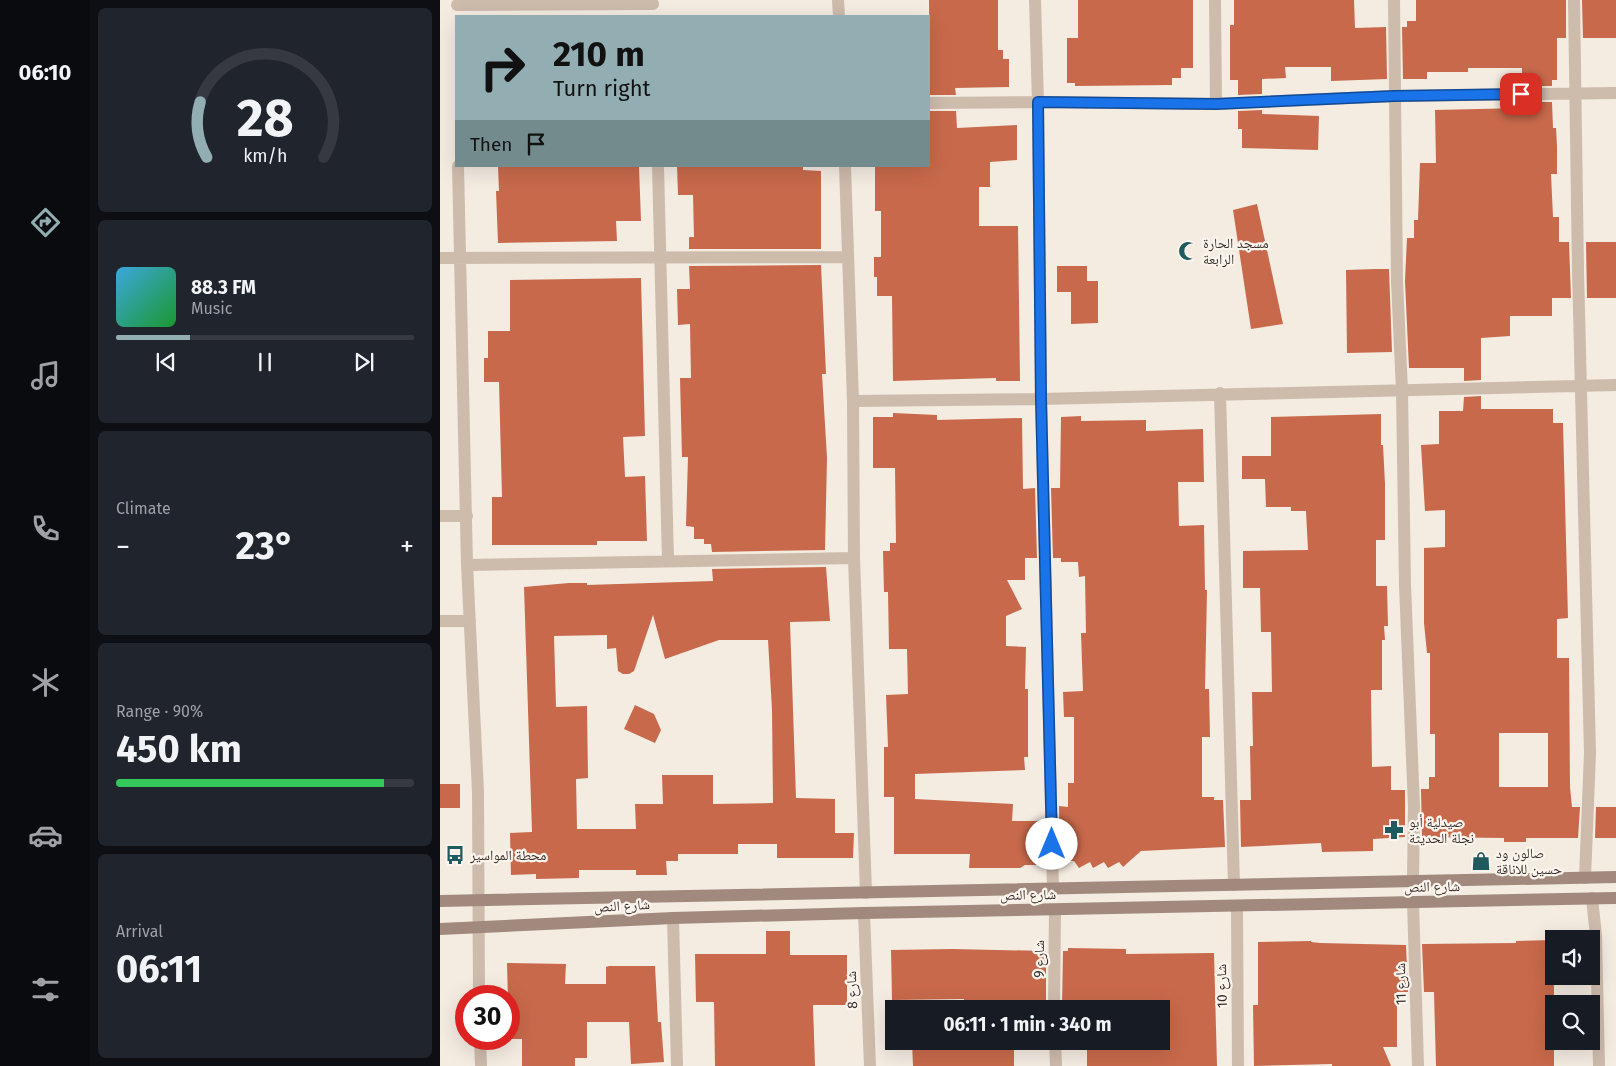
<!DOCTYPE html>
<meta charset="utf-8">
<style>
:root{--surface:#171b24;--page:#20242c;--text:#f1f3f6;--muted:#9ea1a6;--line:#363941;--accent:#92aeb2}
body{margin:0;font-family:"Fira Sans","Noto Naskh Arabic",sans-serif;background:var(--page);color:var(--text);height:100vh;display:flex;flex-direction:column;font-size:19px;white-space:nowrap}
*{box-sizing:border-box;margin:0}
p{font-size:16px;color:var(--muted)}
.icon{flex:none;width:28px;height:28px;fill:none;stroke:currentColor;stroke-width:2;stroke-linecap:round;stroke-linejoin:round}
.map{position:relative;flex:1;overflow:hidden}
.panel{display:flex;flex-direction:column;gap:8px;padding:8px;background:#0d0f14;width:350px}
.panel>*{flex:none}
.hud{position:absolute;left:15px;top:15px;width:475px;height:152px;border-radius:0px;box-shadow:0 5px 20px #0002;background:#92aeb2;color:#111;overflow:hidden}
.controls{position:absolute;left:1105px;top:930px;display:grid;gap:10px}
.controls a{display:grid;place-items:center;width:55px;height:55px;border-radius:0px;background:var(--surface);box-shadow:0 5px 20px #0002;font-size:25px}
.speed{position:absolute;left:15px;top:985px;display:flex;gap:10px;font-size:25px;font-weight:700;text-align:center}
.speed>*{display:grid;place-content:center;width:65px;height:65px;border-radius:50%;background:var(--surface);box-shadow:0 5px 20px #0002;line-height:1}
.speed .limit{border:8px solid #d22;background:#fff;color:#111}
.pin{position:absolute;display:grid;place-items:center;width:42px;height:42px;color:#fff;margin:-21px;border-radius:10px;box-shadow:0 2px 8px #0006}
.me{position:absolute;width:55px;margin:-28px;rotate:0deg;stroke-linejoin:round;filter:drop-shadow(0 0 4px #0008)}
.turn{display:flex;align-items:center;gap:18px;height:105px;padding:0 15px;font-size:22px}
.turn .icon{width:65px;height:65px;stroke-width:2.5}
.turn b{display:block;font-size:35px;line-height:42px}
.then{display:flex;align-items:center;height:48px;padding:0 15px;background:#0003;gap:10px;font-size:19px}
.big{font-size:38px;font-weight:700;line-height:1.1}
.panel .widget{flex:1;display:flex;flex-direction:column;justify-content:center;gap:8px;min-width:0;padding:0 18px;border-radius:8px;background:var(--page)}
.panel .dial{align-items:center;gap:0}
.dial svg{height:130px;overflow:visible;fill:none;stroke:var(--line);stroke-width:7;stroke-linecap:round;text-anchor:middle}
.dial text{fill:var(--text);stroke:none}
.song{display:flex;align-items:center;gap:15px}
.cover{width:60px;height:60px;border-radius:8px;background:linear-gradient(135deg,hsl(200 70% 55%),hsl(130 70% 35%))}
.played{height:5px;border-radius:2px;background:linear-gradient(90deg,var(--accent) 25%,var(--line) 25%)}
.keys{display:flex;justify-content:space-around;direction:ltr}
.heat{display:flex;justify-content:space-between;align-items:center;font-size:28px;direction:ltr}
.charge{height:8px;border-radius:4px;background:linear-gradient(90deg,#34c759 90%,var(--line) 0)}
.trip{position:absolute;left:445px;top:1000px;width:285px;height:50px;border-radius:0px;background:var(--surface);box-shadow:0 5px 20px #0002;font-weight:700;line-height:50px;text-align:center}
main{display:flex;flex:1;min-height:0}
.tabs{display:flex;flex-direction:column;width:90px;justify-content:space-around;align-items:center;background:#090b0e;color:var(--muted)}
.tabs .icon{width:35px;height:35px}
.tabs .current{color:var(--accent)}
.tabs b{font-size:22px;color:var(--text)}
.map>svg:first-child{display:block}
.building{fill:#c8694b;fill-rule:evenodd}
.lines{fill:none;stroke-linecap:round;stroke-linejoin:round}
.minor{stroke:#cdbbac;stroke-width:12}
.secondary{stroke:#a18a7d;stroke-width:12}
.route-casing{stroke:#114b97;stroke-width:12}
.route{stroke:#1a73e8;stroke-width:9}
.labels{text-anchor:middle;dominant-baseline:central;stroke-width:4.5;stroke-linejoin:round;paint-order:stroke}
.poi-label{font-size:14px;fill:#3b302b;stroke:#fbf5ee;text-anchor:start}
.street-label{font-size:14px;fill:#3b302b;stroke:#fbf5ee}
</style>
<main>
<nav class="tabs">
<b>06:10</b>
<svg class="icon current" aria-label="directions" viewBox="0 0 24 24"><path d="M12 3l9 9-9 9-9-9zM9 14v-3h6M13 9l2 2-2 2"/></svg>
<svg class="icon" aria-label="music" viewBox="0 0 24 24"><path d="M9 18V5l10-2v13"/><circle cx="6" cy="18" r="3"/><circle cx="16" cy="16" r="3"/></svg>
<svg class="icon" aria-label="phone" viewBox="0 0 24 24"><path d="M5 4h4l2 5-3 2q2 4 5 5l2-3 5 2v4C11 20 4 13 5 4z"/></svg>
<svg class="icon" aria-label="climate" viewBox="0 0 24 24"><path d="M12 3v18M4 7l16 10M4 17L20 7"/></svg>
<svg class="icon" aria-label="car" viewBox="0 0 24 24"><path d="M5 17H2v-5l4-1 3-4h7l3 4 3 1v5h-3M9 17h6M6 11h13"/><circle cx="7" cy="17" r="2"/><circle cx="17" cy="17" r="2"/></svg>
<svg class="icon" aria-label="filters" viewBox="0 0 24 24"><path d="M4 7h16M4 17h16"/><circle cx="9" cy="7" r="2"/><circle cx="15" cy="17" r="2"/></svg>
</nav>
<section class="panel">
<div class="widget dial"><svg viewBox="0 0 100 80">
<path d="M14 69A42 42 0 1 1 86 69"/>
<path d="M14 69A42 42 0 0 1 10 35" stroke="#92aeb2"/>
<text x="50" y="56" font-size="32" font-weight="700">28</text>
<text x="50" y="72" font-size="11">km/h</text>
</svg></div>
<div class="widget">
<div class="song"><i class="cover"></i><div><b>88.3 FM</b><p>Music</p></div></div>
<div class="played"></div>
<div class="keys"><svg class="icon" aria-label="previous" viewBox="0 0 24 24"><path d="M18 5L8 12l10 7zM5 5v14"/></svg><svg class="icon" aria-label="pause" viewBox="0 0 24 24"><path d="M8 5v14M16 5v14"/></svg><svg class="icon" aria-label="next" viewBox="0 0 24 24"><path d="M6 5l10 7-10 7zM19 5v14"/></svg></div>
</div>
<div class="widget"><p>Climate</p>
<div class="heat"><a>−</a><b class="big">23°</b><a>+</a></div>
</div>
<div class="widget"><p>Range · 90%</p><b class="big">450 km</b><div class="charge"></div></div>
<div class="widget"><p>Arrival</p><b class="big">06:11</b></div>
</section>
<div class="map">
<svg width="1176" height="1066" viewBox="0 0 1176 1066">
<rect width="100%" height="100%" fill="#f4ebe1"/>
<path class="building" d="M489 0H558V50H563V59H569V87L515 88 516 95H490Z
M638 0H753V68H741V78H732V85L635 86V83H627V38H638Z
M794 0H914L915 28 946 27 947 79 891 81V67H845L846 78 822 79V94L798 95V80H790V25H794Z
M976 0H1126V38H1117V80H1112V86H1082V68H1028V72H987V79H963L962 27H967V21H976Z
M1142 0H1176V38H1143Z
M1082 102H1112L1113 128H1116L1117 146V174H1111L1113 217H1119V242H1129L1131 298H1112V316H1070V336L1041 338V380L1024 381V368H969L965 281 967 238H974V220H978L980 163H996L995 110 1082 108Z
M822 110V114L879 116 878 150 802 148V129H798V111Z
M490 111H516L517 128 577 125V160L550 162V187H539V226H578L580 381H556V378L453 381 452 296H437V277H434V257H441V211H435V166H489Z
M129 166 199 167 201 221H176L177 241 58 243 56 191H59L58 167Z
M237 166H363V170L381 171V249H249V237H254L253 195H238Z
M817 204 843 324 811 329 793 210Z
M1146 242H1176V298H1147Z
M381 265 386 374H382L387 458 385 550 272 552 271 544H264V539H254V527L246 526 248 457H242L240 378H251L250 324 238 325 237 289H250L249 266Z
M617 266H647V281H658V323L631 324V292H617Z
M936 269H949L952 352 907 353 906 270Z
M201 278 205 436 183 437 185 477 205 476 207 541H157V545H52V497H62L59 382H44V358H48V331H70V280Z
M1041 396V409H1113V423H1123L1128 618 1117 619V658H1129L1130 787 1132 807H1140L1138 838H1086V842H1064V838L982 837 981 789H989V777H995V734H990V653H987L984 623V548L1005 547V510L985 511 981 445 999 444V411H1023L1024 397ZM1059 733H1108V787H1059Z
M453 413 497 415V420L582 418 583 489 595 488 597 558H585V580H567L582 609 566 616V646L586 647 585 689H588V757H584L585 770 475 774V799L573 804 572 821H603L604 861H599V865H585L580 868H529L530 854H454V797H444V747H448L446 695 468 694 467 649H449L448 592H444L443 551H450V543H456L455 468H433V417H453Z
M941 414V445H943L945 484V540H936V586H947L948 626H944L945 640H942V690H931L932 767 951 766V790H965V837L933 839V851L882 852 881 843 801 847 800 800H811L810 746H813L812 692H832L831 632H821L820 588H803V551L868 550 866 511H851V507H826L825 479H802V456H831V417Z
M641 416V421L706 420V431L763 429 764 482H738L739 526 764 525 765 590H767L765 689H769L770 737H762V797H774V800H783L785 847 701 851 683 867 679 862 668 868 664 862 653 868 650 862 639 868 634 861H620L619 806 628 807V783H634V717H624L623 692 643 691 641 633H646L645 576 639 577 638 562H621V558H613L611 488H620L621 417Z
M386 567 390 621 350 622 356 798 395 799V833H414L413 858H337V844H298V854H238V861H226L227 875H196V870H139V878L96 879V874L71 875 70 833 92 832 84 587 129 583H147V585L273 581 272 569ZM213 615 225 659 279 640H328L332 710 333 803 273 804V775H222L223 804H195L196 829H137L136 779 148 778 147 706 116 707 114 636 167 635V649L176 648 178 671 183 674H189L194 671Z
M195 705 214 714 221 730 215 743 184 729Z
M0 784H20V808H0Z
M1156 807H1176V838H1155Z
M326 931H350V955H407V1005H373L375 1066H275L274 1002H256L255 954H326Z
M1114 940V1066H996L994 992H984L982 944 1076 943V941Z
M871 941V942L880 943 966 945 968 992H957V1047H943L951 1066H892V1064L814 1066 813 1005H818V942Z
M628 948 686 949V954L774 953 777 1066H647V1041H721V1009L622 1008 623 951H628Z
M512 949 606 951V1008L523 1009 524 999 452 1000 451 950Z
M67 963 126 964 125 984H166V967L169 966H215L218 1022H221L224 1062 191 1064 189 1022H147V1058H135V1066H82V1039H69Z
M472 1041H574V1066H473Z"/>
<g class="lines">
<path class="minor" d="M398 0 399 16
M595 0 598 102 601 399 613 888
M775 0 776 104
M954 0 957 281 962 391 965 585 974 807 973 880
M1134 0 1138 270 1150 753 1145 878
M17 5 213 4
M489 103 598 102 776 104 955 96 1176 93
M18 166 27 565 38 792 39 996
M218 166 228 561
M405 166 413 401 414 558 426 893
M0 258 408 257
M780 393 794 885
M413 401 601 399 1176 385
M0 516H27
M27 565 414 558
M0 621H30
M1152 898 1156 936 1159 1066
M973 902 978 1066
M797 906 798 1066
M424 913 430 1066
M233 918 237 1066
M614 1009 615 910
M40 1039 41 1066
M615 1041 616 1066"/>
<path class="secondary" d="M0 901 1176 877
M0 929 233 918 424 913 1176 898"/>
</g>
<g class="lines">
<g class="route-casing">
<path id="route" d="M612 844 601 399 598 102 776 104 954 96 1081 94"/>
</g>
<use href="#route" class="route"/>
</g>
<defs>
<g id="mosque-bare" transform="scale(1.5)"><path d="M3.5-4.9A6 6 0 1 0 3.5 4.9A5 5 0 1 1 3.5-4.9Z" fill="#1f5a5e" stroke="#fbf5ee" stroke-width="2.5" paint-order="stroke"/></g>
<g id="pharmacy-bare" transform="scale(1.5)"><path d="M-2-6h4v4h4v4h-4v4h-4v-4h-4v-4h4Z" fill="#1f5a5e" stroke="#fbf5ee" stroke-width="2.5" paint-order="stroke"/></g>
<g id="bus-bare" transform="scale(1.5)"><path d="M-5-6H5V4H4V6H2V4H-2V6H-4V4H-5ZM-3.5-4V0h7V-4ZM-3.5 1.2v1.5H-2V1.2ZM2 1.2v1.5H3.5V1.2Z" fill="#1f5a5e" stroke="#fbf5ee" stroke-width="2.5" paint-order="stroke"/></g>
<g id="shop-bare" transform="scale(1.5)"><path d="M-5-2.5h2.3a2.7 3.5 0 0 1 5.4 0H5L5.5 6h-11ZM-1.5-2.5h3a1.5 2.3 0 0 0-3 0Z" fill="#1f5a5e" stroke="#fbf5ee" stroke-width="2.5" paint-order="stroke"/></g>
</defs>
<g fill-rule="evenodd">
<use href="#mosque-bare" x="748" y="251"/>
<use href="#pharmacy-bare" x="954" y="830"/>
<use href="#bus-bare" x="15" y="855"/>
<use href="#shop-bare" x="1041" y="861"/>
</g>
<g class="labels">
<g class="poi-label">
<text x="763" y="243">مسجد الحارة<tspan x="763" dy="16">الرابعة</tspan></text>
<text x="969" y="822">صيدلية أبو<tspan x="969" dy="16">نجلة الحديثة</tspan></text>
<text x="1056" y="853">صالون ود<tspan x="1056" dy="16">حسين للاناقة</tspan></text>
<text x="30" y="855">محطة المواسير</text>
</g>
<g class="street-label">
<text transform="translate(992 887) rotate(-1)">شارع النص</text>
<text transform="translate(588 895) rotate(-1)">شارع النص</text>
<text transform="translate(182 906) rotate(-3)">شارع النص</text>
<text transform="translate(599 959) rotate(-90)">شارع 9</text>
<text transform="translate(961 984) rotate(-91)">شارع 11</text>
<text transform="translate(782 986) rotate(-91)">شارع 10</text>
<text transform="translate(412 990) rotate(-92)">شارع 8</text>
</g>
</g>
</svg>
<div class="controls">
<a><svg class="icon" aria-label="sound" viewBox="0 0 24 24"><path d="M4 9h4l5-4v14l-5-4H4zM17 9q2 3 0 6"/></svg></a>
<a><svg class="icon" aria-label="search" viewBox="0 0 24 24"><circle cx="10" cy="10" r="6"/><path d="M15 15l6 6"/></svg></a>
</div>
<div class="speed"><div class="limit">30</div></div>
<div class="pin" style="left:1081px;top:94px;background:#d93025"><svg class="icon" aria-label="arrive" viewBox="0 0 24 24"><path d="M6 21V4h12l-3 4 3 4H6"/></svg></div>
<svg class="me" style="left:612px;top:844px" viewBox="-20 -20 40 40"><circle r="19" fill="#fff"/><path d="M0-13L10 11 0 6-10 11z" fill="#1a73e8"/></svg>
<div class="trip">06:11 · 1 min · 340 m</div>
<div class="hud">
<div class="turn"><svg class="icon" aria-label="right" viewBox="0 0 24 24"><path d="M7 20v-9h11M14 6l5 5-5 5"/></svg><div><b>210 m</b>Turn right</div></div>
<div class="then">Then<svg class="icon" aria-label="arrive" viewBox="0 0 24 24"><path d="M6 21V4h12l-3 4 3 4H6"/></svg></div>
</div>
</div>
</main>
